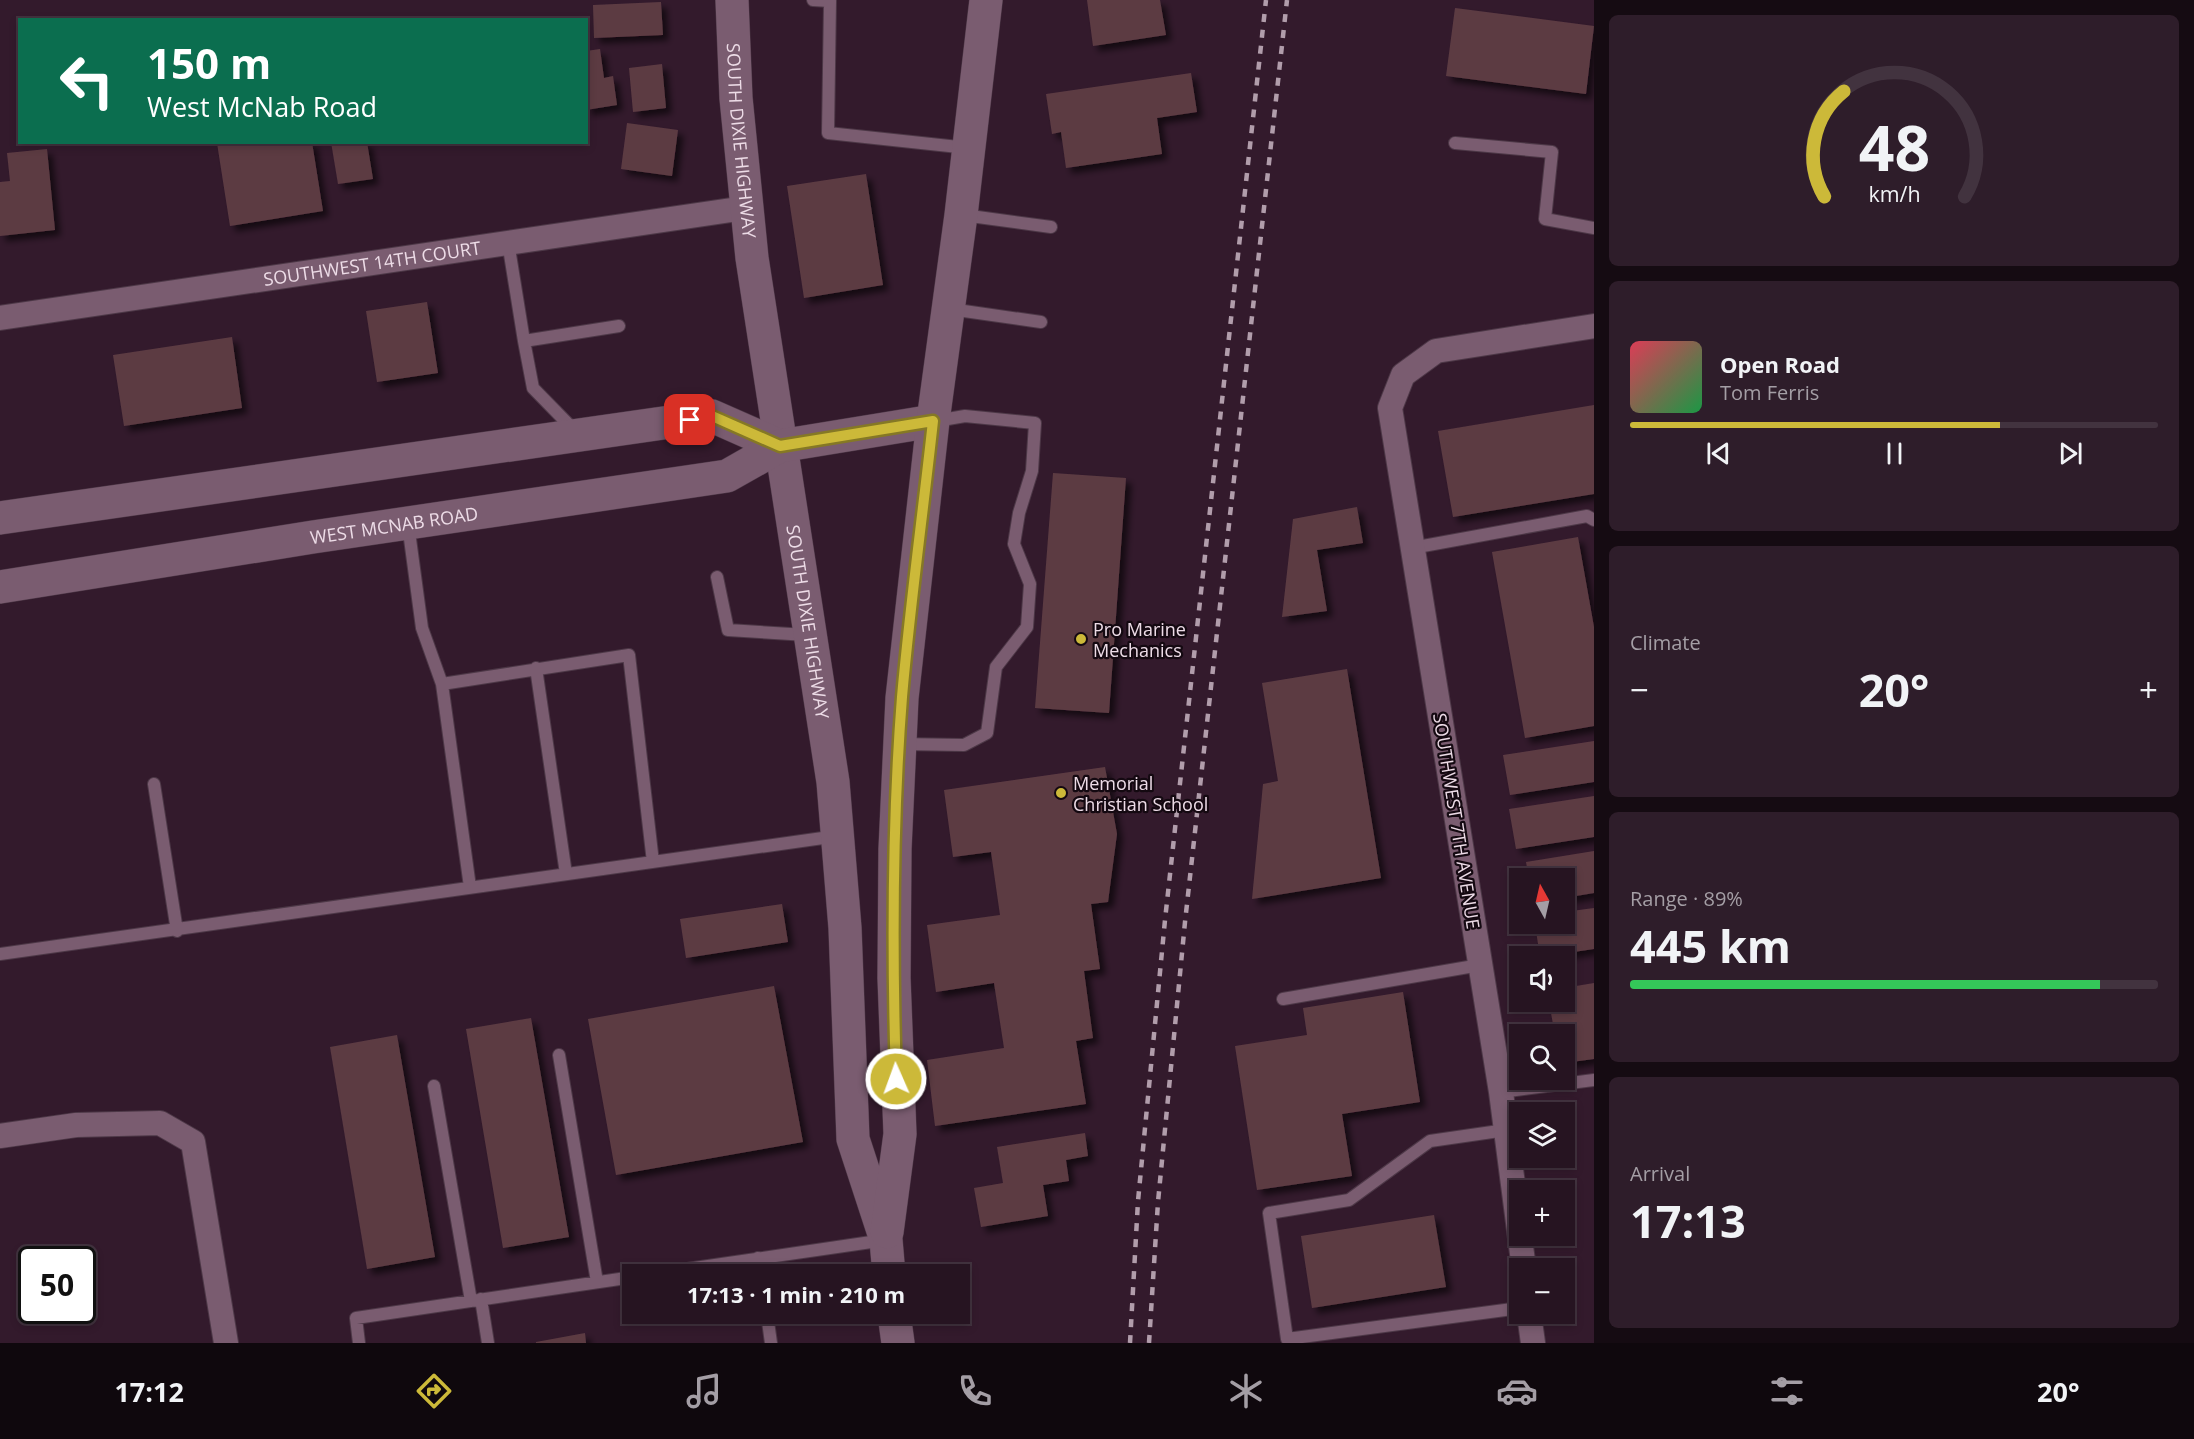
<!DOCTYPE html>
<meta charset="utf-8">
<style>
:root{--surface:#261421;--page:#2e1d2a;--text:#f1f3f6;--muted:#a49ea5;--line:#42333f;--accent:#ccb939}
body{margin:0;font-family:"Open Sans",sans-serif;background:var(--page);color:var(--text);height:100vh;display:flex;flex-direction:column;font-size:22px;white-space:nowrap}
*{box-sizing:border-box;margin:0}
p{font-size:20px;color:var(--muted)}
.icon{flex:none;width:33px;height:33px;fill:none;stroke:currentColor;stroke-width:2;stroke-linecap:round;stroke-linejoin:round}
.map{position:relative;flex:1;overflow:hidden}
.side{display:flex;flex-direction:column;gap:15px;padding:15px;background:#150b12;width:600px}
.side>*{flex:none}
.hud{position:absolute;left:18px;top:18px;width:570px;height:126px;border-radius:0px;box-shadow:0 3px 9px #0003,0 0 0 2px var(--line);background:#0b6e4f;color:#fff;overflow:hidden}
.needle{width:39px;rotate:352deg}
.fabs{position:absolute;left:1509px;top:868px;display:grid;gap:12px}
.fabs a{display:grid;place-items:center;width:66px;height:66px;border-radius:0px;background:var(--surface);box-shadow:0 3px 9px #0003,0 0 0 2px var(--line);font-size:30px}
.speed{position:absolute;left:18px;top:1246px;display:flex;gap:12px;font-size:30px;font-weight:700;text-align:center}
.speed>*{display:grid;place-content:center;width:78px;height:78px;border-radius:50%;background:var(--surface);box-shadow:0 3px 9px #0003,0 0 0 2px var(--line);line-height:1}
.speed .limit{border:3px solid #111;border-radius:9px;background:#fff;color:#111}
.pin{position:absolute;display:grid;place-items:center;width:51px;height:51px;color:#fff;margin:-26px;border-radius:12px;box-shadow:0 3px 9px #0006}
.me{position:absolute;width:66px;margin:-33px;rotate:358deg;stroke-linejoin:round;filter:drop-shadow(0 0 4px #0008)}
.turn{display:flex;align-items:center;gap:21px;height:126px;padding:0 30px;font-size:27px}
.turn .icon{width:78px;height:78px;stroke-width:2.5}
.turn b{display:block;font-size:42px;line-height:51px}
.big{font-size:45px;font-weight:700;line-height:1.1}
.side .widget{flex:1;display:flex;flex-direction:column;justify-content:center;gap:9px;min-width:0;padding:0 21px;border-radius:9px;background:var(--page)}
.side .dial{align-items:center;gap:0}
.dial svg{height:156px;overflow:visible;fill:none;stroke:var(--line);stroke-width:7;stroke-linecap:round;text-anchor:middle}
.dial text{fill:var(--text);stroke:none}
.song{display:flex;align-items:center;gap:18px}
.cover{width:72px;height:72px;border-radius:9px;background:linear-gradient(135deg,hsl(350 70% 55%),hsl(140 70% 35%))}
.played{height:6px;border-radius:3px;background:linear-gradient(90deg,var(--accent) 70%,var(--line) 70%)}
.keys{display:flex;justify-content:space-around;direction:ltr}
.heat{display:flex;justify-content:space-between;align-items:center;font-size:33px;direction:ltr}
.charge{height:9px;border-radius:4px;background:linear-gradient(90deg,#34c759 89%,var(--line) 0)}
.trip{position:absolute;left:622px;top:1264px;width:348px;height:60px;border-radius:0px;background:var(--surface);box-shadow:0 3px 9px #0003,0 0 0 2px var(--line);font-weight:700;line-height:60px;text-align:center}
.tabs{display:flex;height:96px;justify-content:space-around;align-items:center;background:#0f080d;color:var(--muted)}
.tabs .icon{width:42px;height:42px}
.tabs .current{color:var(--accent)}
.tabs b{font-size:27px;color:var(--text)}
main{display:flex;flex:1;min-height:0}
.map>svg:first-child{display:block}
.building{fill:#5c3b43;filter:url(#shadow)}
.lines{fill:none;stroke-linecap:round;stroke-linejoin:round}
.service-casing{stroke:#4d3847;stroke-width:14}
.minor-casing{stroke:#4d3847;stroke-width:26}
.secondary-casing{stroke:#4d3847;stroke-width:34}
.service{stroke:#7a5c70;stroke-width:12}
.minor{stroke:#7a5c70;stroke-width:24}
.secondary{stroke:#7a5c70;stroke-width:33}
.rail{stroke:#b19dab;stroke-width:4.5;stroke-dasharray:8 8;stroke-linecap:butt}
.route-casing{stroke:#857825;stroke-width:15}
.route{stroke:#ccb939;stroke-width:10}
.poi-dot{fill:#ccb939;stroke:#140911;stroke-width:2}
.labels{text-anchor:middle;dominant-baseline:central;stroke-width:4.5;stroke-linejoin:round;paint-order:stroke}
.street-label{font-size:18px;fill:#eddce7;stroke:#140911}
.poi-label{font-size:18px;fill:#eddce7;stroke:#140911;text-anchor:start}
</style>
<main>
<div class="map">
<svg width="1594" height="1343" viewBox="0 0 1594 1343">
<defs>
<filter id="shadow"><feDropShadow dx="5.5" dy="5.5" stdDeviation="3" flood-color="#0009"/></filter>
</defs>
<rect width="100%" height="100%" fill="#331a2c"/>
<path class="building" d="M1087 0H1160L1166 35 1093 46Z
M661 2 663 35 594 38 593 5Z
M1455 8 1594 26 1586 94 1446 76Z
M600 49 604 78 613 76 617 105 586 110V51Z
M662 64 666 108 633 112 629 68Z
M1191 73 1197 112 1157 118 1162 154 1066 168 1061 132 1052 134 1046 94Z
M627 123 678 130 672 176 621 169Z
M312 142 323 211 230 226 217 143Z
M331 142H367L373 179 338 184Z
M47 149 55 230 0 236V182L10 181 7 153Z
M866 174 883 285 804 298 787 186Z
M427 302 438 373 377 382 366 311Z
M232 337 242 408 124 426 113 355Z
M1594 405V494L1453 517 1438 431Z
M1053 473 1126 478 1109 713 1035 708Z
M1357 507 1363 543 1317 550 1327 611 1282 617 1293 519Z
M1578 537 1594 627V726L1525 738 1492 552Z
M1347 669 1381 878 1252 899 1263 784 1278 781 1262 683Z
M1594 741V782L1510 795 1503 755Z
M1105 767 1117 834 1108 902 1091 904 1100 969 1084 971 1093 1038 1076 1041 1086 1104 935 1126 927 1060 1004 1048 994 983 936 992 927 925 1000 915 991 852 953 857 944 790Z
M1594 796V837L1516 849 1509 809Z
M1594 851V893L1564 898V879H1529L1526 862Z
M782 904 788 942 686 958 680 919Z
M1594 908V949L1540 957 1535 924H1564V912Z
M1594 983V1059L1564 1063V1035H1555L1549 1002H1564V988Z
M774 986 803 1142 616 1175 588 1019Z
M1403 992 1420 1102 1342 1114 1352 1176 1257 1190 1235 1046 1307 1035 1303 1008Z
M531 1018 569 1237 503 1248 466 1029Z
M397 1035 435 1257 367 1269 330 1047Z
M1085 1133 1088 1156 1066 1160 1069 1181 1043 1185 1048 1216 981 1227 974 1188 1003 1183 997 1147Z
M1434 1215 1446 1287 1312 1308 1301 1236Z
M585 1333 586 1343H536V1342Z"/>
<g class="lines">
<g class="service-casing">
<path id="service" d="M813 0 830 1 828 133 968 148
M1455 143 1552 152 1545 219 1594 228
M963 215 1051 227
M508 242 524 341 619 326
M950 309 1041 322
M524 341 533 388 576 432
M408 524 422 628 442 684 470 887
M1412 548 1587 516 1594 520
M717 577 728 630 807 635
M536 668 566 874
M442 684 629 655 653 862
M900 744 964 745 987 733 996 667 1027 627 1030 584 1014 544 1019 513 1032 471 1035 423 965 416 936 421
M154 784 177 931
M0 954 837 836
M1283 999 1480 965
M559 1055 597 1282
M434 1086 471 1301
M1501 1092 1594 1080
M1506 1130 1430 1141 1349 1200 1269 1213 1287 1339 1520 1308
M758 1258 761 1275
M646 1275 885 1240
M481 1299 488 1343
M767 1314 771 1343
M359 1343 356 1318 633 1277"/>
</g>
<g class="minor-casing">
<g id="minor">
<path id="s1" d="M0 318 745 208"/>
<path d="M0 1136 76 1125 160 1123 193 1142 226 1343"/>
<path d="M1524 1269 1501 1092 1390 408 1403 375 1436 351 1594 326"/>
<path d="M1529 1314 1533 1343"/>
</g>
</g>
<g class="secondary-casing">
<g id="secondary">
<path id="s2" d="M732 0 736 98 752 258 833 782 845 928 853 1139 886 1240 889 1275"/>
<path d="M0 518 712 416 780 446"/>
<path id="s3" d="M0 587 313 537 727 476 780 446 933 421"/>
<path d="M887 1232 900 1134 894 978 895 849 902 698 933 421 961 215 986 0"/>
<path d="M894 1314 898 1343"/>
</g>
</g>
<use href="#service" class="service"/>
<use href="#minor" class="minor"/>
<use href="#secondary" class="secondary"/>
<path class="rail" d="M1130 1343 1138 1201 1165 920 1266 0
M1149 1343 1158 1202 1185 922 1287 0"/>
</g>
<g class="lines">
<g class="route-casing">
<path id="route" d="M690 420 712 416 780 446 933 421C923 513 910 605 902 697 892 824 892 952 896 1079"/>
</g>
<use href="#route" class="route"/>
</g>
<g class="poi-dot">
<circle cx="1081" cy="639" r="6"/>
<circle cx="1061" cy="793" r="6"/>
</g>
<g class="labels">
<g class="street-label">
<text stroke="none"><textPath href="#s2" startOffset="141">SOUTH DIXIE HIGHWAY</textPath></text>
<text stroke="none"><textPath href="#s1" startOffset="376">SOUTHWEST 14TH COURT</textPath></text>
<text stroke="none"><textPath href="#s3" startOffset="399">WEST MCNAB ROAD</textPath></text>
<text stroke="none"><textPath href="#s2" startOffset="627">SOUTH DIXIE HIGHWAY</textPath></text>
<text transform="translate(1457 821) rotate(81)">SOUTHWEST 7TH AVENUE</text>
</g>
<g class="poi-label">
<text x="1093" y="629">Pro Marine<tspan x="1093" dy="21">Mechanics</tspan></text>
<text x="1073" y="783">Memorial<tspan x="1073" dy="21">Christian School</tspan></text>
</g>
</g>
</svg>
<div class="fabs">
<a><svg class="needle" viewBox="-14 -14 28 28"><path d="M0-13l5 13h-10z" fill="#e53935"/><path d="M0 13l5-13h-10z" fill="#a49ea5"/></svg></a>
<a><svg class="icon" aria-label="sound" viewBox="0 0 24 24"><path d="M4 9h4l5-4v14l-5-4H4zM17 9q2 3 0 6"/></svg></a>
<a><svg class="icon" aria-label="search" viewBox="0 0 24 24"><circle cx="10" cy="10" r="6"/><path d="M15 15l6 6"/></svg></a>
<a><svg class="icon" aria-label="layers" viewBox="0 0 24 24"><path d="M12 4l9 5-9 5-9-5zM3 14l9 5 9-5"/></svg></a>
<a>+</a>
<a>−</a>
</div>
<div class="speed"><div class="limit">50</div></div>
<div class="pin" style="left:690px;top:420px;background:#d93025"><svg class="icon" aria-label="arrive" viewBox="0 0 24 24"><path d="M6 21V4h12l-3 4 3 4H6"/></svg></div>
<svg class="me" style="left:896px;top:1079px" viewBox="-20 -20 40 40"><circle r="17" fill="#ccb939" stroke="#fff" stroke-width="3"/><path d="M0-11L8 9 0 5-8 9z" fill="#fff"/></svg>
<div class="trip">17:13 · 1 min · 210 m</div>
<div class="hud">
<div class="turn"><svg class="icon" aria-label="left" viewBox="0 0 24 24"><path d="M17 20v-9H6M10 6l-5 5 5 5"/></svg><div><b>150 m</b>West McNab Road</div></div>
</div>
</div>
<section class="side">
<div class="widget dial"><svg viewBox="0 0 100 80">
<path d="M14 69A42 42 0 1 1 86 69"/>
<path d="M14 69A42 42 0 0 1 24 15" stroke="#ccb939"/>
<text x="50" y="56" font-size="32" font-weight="700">48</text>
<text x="50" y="72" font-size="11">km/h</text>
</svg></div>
<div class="widget">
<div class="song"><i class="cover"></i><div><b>Open Road</b><p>Tom Ferris</p></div></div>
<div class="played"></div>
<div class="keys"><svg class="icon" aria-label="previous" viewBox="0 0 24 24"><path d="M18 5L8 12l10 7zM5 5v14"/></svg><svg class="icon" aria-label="pause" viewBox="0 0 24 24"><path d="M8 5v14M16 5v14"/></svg><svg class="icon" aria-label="next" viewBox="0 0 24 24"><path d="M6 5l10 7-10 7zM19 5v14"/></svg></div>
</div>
<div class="widget"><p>Climate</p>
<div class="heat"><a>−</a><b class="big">20°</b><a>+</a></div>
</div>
<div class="widget"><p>Range · 89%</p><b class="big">445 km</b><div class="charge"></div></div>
<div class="widget"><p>Arrival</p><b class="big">17:13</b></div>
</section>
</main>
<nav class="tabs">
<b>17:12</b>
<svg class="icon current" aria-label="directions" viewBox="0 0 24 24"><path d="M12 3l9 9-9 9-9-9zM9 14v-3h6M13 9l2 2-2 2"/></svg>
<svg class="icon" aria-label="music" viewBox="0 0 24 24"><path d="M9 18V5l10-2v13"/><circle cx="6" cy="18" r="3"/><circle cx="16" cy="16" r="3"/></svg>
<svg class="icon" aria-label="phone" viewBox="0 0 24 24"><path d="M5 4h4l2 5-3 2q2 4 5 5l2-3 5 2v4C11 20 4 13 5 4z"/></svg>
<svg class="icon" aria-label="climate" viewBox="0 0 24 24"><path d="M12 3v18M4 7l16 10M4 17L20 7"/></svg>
<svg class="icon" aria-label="car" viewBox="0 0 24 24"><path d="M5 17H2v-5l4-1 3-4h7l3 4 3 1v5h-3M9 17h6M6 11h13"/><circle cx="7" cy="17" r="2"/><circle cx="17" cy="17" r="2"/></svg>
<svg class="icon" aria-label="filters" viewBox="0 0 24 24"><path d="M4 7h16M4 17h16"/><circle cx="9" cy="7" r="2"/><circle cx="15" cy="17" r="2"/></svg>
<b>20°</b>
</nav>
